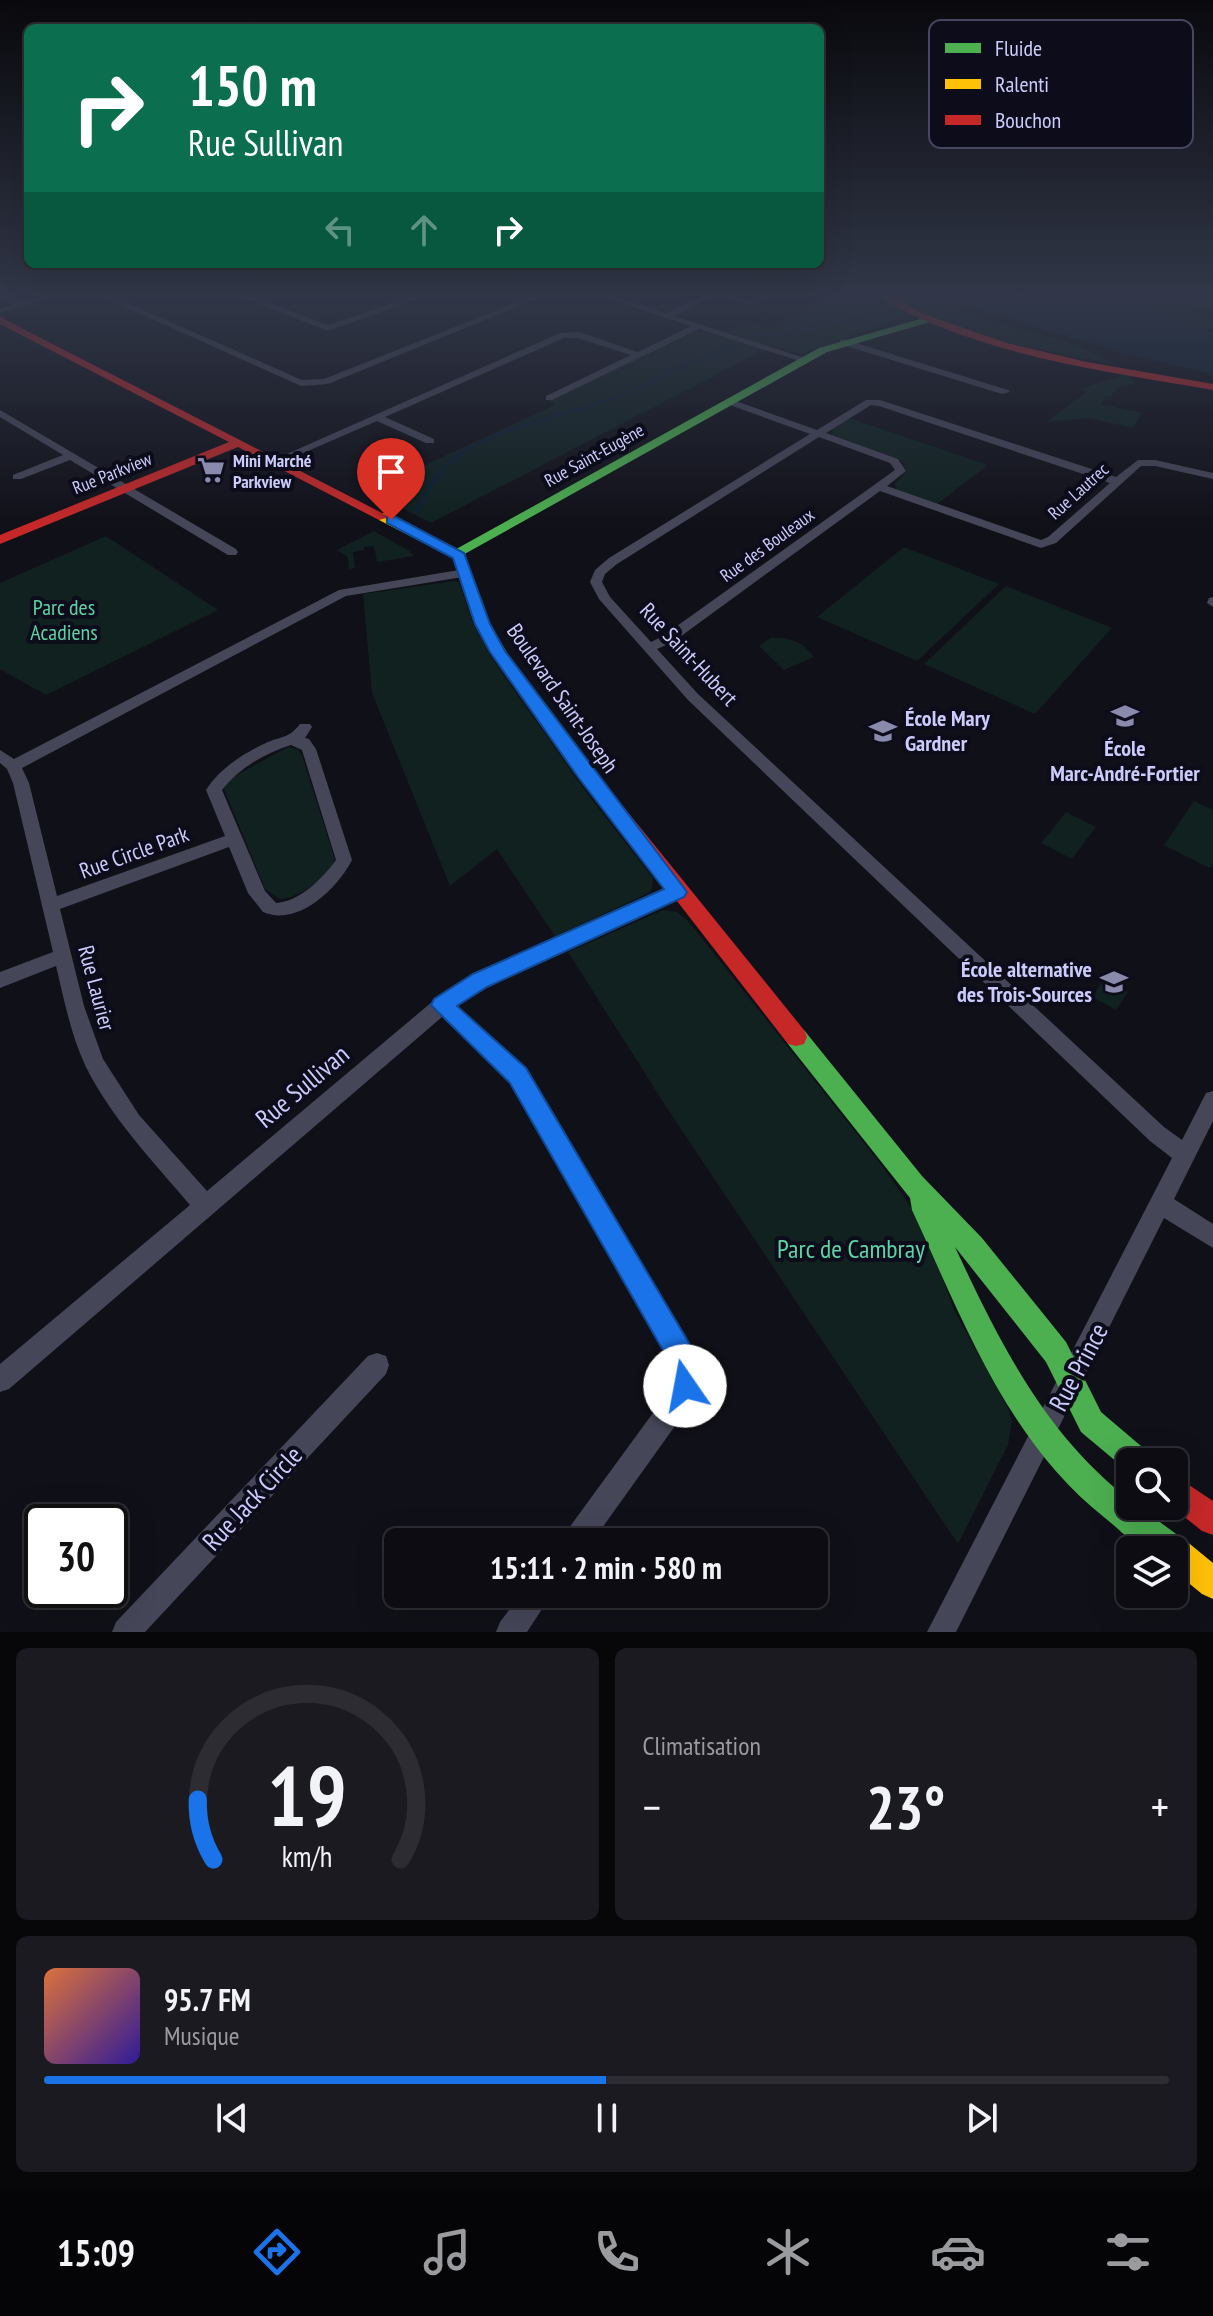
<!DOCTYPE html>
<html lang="fr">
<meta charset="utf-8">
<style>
:root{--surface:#0c0c12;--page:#1a1a20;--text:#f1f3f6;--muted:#9a9b9f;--line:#2c2c32;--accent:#1a73e8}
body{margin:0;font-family:"PT Sans Narrow",sans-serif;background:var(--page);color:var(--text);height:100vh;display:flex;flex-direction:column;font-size:30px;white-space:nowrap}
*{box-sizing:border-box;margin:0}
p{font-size:26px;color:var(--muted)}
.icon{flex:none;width:44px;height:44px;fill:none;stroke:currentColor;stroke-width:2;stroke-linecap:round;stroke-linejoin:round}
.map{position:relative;height:1632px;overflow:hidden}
.panel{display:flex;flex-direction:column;gap:16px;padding:16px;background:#07070a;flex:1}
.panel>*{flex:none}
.top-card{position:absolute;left:24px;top:24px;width:800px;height:244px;border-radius:12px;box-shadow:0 8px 32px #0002,0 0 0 2px var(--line);background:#0b6e4f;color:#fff;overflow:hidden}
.tools{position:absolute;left:1116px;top:1448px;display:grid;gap:16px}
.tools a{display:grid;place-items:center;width:72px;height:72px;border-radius:12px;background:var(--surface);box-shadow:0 8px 32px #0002,0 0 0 2px var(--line);font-size:40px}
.speed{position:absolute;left:24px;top:1504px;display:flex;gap:16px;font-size:40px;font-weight:700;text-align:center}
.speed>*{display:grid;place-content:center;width:104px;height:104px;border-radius:50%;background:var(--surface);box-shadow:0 8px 32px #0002,0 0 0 2px var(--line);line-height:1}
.speed .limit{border:4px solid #111;border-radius:12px;background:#fff;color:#111}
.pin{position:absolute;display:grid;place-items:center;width:68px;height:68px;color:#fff;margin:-82px -34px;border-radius:50% 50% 50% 0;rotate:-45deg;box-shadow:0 0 8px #0007}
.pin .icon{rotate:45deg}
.me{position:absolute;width:88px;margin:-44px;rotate:348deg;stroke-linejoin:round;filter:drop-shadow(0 0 6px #0008)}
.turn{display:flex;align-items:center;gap:28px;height:168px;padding:0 32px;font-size:36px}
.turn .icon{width:104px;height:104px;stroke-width:2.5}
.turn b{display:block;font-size:56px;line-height:68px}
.lanes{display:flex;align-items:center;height:76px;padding:0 32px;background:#0003;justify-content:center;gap:40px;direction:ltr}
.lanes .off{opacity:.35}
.big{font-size:60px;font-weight:800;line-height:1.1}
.panel .card{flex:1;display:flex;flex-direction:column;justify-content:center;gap:12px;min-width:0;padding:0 28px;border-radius:12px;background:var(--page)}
.panel .dial{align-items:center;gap:0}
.dial svg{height:208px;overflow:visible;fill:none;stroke:var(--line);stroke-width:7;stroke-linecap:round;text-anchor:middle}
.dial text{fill:var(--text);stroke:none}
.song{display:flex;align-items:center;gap:24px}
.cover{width:96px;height:96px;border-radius:12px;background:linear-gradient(135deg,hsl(20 70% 55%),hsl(250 70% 35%))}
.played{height:8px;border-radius:4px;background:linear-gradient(90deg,var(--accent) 50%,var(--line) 50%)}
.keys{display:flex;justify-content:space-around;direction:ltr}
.heat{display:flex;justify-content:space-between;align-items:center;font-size:44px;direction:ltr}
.panel .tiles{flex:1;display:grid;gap:16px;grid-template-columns:1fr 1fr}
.card:last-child{grid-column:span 2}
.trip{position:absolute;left:384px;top:1528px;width:444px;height:80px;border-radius:12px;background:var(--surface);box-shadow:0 8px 32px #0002,0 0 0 2px var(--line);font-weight:800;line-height:80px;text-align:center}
.tab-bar{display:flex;height:128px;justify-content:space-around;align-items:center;background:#050507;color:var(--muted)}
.tab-bar .icon{width:56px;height:56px}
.tab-bar .selected{color:var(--accent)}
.tab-bar b{font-size:36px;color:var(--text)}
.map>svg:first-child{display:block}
.green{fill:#102120}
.water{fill:#0c1f31}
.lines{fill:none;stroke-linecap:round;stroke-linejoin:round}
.stream-far1{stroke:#0c1f31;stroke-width:3}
.stream{stroke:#0c1f31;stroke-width:4}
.street{fill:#454658;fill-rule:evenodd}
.fast{fill:#4caf50;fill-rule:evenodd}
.slow{fill:#ffc107;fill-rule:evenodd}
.jam{fill:#c62828;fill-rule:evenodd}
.route{fill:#1a73e8;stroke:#114b97;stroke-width:2}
.labels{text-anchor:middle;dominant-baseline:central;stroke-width:8;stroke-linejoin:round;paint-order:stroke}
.far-street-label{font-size:18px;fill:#cbccfb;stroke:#0d0c1b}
.far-poi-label{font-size:18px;font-weight:bold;fill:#cbccfb;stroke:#0d0c1b;text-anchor:start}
.park-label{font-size:22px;fill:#5ed3a6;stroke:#0d0c1b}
.street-label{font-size:22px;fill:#cbccfb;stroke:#0d0c1b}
.poi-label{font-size:22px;font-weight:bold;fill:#cbccfb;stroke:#0d0c1b;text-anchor:start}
.near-street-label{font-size:26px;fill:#cbccfb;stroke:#0d0c1b}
.near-park-label{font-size:26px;fill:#5ed3a6;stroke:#0d0c1b}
.key{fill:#0d0c1b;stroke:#46465e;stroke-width:2}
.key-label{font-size:22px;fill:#cbccfb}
</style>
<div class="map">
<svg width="1213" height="1632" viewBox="0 0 1213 1632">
<rect width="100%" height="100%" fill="#101018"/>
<path class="green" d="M827 297H840L858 304 909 297 918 306 950 305 941 307 972 312 988 320 1067 342 1120 366 1013 344 916 312 802 354 771 346 431 523 369 491 555 405 549 401 694 332 734 335 727 332 747 322 772 329 826 301Z
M1131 297H1213V309L1192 311 1213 321V328L1205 330 1183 323Z
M1123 374 1130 375 1134 384 1117 388 1110 397 1105 396 1101 404 1142 413 1133 428 1088 418 1046 422 1086 392 1078 388C1085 388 1115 378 1123 374Z
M849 418 988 465 937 504 896 489 895 483 907 471 900 460 832 435 833 428Z
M374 531 408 550 414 556 377 562 374 546 364 547V550L353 552 355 568 349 569 348 557 337 550Z
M106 536 218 610 46 695 0 669V583Z
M904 547 999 584 917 661 817 617Z
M454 581 459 582 473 623 491 657 586 792 653 878 652 889 647 894 555 936 497 849 450 886 372 693 363 594Z
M1006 586 1112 628 1035 714 924 664Z
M770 638C789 637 803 641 814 657L784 670 759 646Z
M288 747 297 749 302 755 335 860C327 878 300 898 280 899L265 889 223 787 231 778Z
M1194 801 1213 810V864L1210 868 1164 845Z
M1066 812 1096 827 1072 859 1041 843Z
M663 910 677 912 689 922 883 1167 924 1226 954 1310 1008 1408 1012 1421 1008 1445 958 1544 667 1108 568 952Z
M1104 979 1128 992 1116 1010 1092 997Z"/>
<path class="water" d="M909 297H1131L1183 323 1213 332V374L1141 358 970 307 918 306Z"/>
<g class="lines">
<path class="stream-far1" d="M751 336 801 332 895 308
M466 450 501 433 617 397 735 344"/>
<path class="stream" d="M418 511C430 482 443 465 469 448"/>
<path class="street" d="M38 297H51L0 313V308Z
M103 297H114L302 380 324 379 530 297H541L328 384 301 386Z
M241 297H253L328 325 411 297H423L328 331Z
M603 297H615L666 313 700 297H711L674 316 811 360 803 362 699 329 552 400H546V396L631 355 578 338H564L385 417 434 439V443H426L377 421 280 463 271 461 560 333 579 332 638 352 691 326Z
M722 297 750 300 773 297 750 305Z
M843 339 1008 390 1010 392 1002 394 840 344V340Z
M730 399 817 430 866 400H880L1116 477 1138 460H1155L1213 473V479L1155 466H1141L1056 543 1041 548 880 491 673 642 657 649 698 694 1164 1127 1182 1140 1206 1093 1213 1091V1121L1174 1199 1213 1224V1248L1164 1218 956 1632H927L1172 1158 1150 1141 688 700 599 599 590 582 595 570 609 558 810 434 727 404V400ZM871 405 879 406 1110 483 1048 537 1041 540 887 486 906 471 898 459 826 433ZM819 437 890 463 895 470 663 636 651 642 610 597 602 582 605 574 617 564Z
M0 410 236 549 238 552 236 555H228L70 460 21 479H13V475L63 455 0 417Z
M465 569 469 570V576L346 596 22 768 29 783 57 896 225 836 206 790C220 768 244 753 268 742 283 736 289 738 300 724H310L312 727 305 738 309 739 316 749 352 860C337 889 298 927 263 912L248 893 229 847 60 909 84 1006 103 1059 139 1115 207 1191 445 991 487 969 671 887H683L686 892 683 897 501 979 455 1005 525 1070 688 1344 697 1371 690 1405 592 1542H562L566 1532 669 1391 673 1371 669 1358 511 1082 442 1017 9 1389 0 1392V1364L190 1205C153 1161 112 1119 86 1067 71 1036 64 999 56 966L0 988V972L53 952 13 783 7 769 0 763V750L14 759 339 590ZM291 745 302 750 336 860C323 878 299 902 276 903L265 891 222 790C238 769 265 753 291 745Z
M1213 597V607L1207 603 1209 598Z
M377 1353 386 1356 389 1365 386 1374 145 1632H112L116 1622 368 1356Z
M521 1594H552L527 1632H496L500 1622Z"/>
<path class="fast" d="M927 317 932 320 930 322 827 352 461 556H451L449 553 819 348Z
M796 1028 804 1030 922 1176 982 1238 1066 1342 1101 1412 1148 1452 1153 1462H1130V1473L1081 1432 1046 1362 955 1247C999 1341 1045 1435 1130 1500V1506H1138L1183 1539 1187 1550 1183 1561 1174 1564V1550C1166 1550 1157 1552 1149 1550 1135 1547 1117 1527 1105 1518 1007 1441 963 1320 912 1210L910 1198 788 1044 785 1037 788 1030Z"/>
<path class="slow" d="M384 513 464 553 489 624 517 669 588 763 591 767 588 771H576L506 674 475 624 453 558 379 520V514Z
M1174 1536 1185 1540 1213 1563V1599L1202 1594 1174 1571V1550H1159L1163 1540Z"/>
<path class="jam" d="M880 297H892L926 315 1007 343 1087 362 1213 384V390C1122 374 1028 362 941 327 921 319 898 310 880 297Z
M0 317 390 517 379 520 238 447 0 544V535L229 442 0 324Z
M582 761 588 763 804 1030 807 1037 804 1044 796 1046 788 1044 576 771 573 767 576 763Z
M1174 1475 1213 1501V1535L1202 1531 1171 1506H1174Z"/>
</g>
<linearGradient id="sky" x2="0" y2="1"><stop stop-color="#09090d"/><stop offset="0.56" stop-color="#313748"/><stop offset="1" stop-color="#313748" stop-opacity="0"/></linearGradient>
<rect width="1213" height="526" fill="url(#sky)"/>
<path class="route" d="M387 517H396L464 553 490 624 505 651 687 892 684 897 487 987 457 1006 526 1068 689 1343C697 1362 703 1377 695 1396L685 1400 675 1396 668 1359 510 1083 431 1005 434 999 473 974 664 889 578 777 490 652 475 624 453 558 387 523Z"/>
<defs>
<g id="supermarket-bare" transform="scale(2.16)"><path d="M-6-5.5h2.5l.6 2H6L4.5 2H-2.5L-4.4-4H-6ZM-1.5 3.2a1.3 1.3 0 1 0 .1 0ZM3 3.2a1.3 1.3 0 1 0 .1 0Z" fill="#8a8aac" stroke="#0d0c1b" stroke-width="2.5" paint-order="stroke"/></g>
<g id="school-bare" transform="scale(2.16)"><path d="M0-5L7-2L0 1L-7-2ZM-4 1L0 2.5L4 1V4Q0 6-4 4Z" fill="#8a8aac" stroke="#0d0c1b" stroke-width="2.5" paint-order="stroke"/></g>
</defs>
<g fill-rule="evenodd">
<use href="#supermarket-bare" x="211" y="470"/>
<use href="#school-bare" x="1125" y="716"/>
<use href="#school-bare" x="883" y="731"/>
<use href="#school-bare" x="1114" y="982"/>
</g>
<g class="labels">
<g class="far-street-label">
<text transform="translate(594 455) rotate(-29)">Rue Saint-Eugène</text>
<text transform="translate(112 473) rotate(-22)">Rue Parkview</text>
<text transform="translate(1078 491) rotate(-42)">Rue Lautrec</text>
<text transform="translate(767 545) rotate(-36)">Rue des Bouleaux</text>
</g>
<g class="far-poi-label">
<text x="233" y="460">Mini Marché<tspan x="233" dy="21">Parkview</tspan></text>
</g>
<g class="park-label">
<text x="64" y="607">Parc des<tspan x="64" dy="25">Acadiens</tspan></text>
</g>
<g class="street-label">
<text transform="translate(689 654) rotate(47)">Rue Saint-Hubert</text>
<text transform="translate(563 698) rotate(55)">Boulevard Saint-Joseph</text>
<text transform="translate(134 852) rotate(-20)">Rue Circle Park</text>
<text transform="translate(97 988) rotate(75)">Rue Laurier</text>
</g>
<g class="poi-label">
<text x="905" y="718">École Mary<tspan x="905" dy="25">Gardner</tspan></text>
<text x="1125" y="748" text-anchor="middle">École<tspan x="1125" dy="25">Marc-André-Fortier</tspan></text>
<text x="1092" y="969" text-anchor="end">École alternative<tspan x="1092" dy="25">des Trois-Sources</tspan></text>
</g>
<g class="near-street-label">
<text transform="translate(302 1086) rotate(-40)">Rue Sullivan</text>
<text transform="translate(1078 1367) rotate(-62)">Rue Prince</text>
<text transform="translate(252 1498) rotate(-47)">Rue Jack Circle</text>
</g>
<g class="near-park-label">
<text x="851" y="1248">Parc de Cambray</text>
</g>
</g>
<rect x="929" y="20" width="264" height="128" rx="12" class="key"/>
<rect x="945" y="43" width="36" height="10" fill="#4caf50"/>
<rect x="945" y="79" width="36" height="10" fill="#ffc107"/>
<rect x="945" y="115" width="36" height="10" fill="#c62828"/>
<g class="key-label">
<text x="995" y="56">Fluide</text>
<text x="995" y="92">Ralenti</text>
<text x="995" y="128">Bouchon</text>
</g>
</svg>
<div class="tools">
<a><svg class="icon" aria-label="search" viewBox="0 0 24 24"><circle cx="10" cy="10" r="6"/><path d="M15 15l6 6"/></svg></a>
<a><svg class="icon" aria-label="layers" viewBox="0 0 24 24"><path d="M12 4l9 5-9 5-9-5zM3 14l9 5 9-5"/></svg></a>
</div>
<div class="speed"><div class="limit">30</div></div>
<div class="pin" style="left:391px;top:520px;background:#d93025"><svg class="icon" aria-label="arrive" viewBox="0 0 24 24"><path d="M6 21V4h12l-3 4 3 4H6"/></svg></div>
<svg class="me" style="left:685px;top:1386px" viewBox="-20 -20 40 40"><circle r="19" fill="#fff"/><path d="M0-13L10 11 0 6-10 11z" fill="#1a73e8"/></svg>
<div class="trip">15:11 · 2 min · 580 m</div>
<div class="top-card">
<div class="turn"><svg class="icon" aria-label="right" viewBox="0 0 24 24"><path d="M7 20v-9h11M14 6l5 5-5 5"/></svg><div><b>150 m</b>Rue Sullivan</div></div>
<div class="lanes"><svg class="icon off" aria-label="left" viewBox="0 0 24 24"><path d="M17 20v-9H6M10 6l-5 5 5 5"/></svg><svg class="icon off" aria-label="ahead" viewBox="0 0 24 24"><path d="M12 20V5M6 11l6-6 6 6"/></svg><svg class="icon" aria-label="right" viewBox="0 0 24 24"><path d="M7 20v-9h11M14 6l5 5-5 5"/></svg></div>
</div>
</div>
<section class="panel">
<div class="tiles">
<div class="card dial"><svg viewBox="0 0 100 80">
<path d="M14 69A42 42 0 1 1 86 69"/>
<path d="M14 69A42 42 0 0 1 8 46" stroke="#1a73e8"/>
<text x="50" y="56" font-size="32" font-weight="700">19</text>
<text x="50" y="72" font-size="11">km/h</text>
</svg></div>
<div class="card"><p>Climatisation</p>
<div class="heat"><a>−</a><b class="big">23°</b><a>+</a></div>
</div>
<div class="card">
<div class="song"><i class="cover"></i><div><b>95.7 FM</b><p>Musique</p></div></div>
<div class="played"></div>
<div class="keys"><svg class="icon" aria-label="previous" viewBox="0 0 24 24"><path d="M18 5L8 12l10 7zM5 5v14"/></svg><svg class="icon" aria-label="pause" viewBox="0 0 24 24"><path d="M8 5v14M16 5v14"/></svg><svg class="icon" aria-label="next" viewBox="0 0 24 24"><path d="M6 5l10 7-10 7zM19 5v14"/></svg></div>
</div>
</div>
</section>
<nav class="tab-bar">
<b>15:09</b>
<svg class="icon selected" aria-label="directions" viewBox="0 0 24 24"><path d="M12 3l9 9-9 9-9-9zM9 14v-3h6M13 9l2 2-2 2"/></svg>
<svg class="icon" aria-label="music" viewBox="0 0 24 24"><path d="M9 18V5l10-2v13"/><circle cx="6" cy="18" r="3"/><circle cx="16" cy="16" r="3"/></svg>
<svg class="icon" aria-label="phone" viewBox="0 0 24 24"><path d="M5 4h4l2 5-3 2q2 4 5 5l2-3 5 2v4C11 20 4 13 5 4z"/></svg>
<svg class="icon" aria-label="climate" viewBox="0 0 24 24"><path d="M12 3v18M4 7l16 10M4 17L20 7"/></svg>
<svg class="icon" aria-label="car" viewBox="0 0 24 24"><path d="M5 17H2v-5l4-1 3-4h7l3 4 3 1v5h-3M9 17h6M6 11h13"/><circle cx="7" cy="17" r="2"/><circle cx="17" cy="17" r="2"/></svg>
<svg class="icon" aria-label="filters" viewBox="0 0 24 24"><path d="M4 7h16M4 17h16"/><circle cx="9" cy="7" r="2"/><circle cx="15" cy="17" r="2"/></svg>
</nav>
